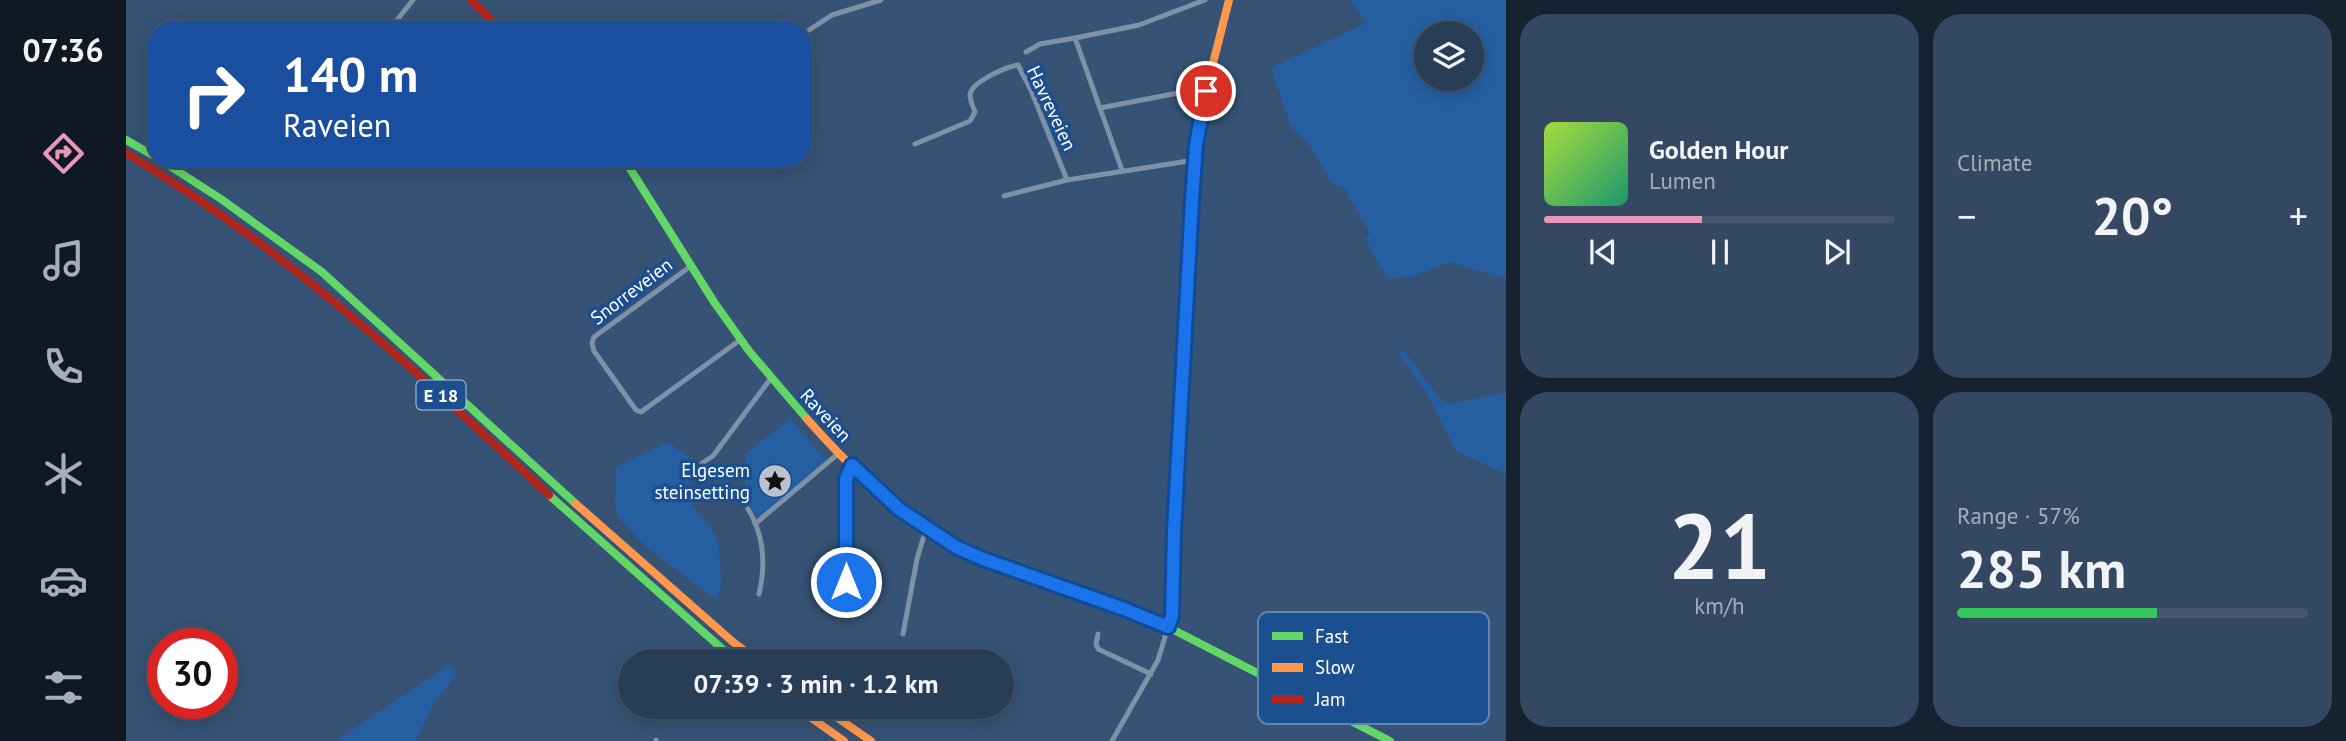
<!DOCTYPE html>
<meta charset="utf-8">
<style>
:root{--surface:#283e57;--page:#344961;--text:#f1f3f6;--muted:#a5aeba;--line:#44576d;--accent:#e797bd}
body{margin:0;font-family:"PT Sans",sans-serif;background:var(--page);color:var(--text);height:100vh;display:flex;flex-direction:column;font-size:26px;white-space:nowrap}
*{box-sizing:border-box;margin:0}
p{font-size:23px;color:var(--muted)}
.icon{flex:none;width:38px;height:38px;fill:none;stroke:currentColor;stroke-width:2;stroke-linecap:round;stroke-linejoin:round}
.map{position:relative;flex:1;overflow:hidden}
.drawer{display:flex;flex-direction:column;gap:14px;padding:14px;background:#162230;width:840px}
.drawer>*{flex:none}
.guide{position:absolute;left:21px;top:21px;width:665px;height:147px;border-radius:28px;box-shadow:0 4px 18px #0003,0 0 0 2px var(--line);background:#1a4fa0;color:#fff;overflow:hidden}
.tools{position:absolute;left:1288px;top:21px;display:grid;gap:14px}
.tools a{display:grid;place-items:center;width:70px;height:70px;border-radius:50%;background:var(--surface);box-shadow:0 4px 18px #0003,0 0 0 2px var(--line);font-size:35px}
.speed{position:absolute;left:21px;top:628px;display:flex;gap:14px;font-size:35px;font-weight:700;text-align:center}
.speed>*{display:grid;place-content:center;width:91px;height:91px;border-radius:50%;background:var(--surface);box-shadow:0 4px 18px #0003,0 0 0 2px var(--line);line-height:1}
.speed .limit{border:10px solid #d22;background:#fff;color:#111}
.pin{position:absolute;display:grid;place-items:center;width:60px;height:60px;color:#fff;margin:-30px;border:4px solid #fff;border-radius:50%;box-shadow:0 2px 7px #0007}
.me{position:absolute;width:77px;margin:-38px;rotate:0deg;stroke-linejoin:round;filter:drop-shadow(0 0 5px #0008)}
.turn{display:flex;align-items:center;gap:24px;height:147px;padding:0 21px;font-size:32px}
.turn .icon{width:91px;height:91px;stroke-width:2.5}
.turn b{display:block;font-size:49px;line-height:60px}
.big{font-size:52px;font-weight:800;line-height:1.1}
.drawer .widget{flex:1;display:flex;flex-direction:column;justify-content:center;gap:10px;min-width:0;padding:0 24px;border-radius:28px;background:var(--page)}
.drawer .dial{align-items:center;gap:0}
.dial b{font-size:91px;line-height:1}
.song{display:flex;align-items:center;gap:21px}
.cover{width:84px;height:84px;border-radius:10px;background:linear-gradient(135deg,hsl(80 70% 55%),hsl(160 70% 35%))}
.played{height:7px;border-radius:4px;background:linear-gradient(90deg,var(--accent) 45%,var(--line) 45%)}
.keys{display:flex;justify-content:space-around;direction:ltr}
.heat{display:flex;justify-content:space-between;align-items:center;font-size:38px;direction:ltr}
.charge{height:10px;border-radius:5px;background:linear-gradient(90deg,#34c759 57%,var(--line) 0)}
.drawer .tiles{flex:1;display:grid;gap:14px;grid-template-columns:repeat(2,1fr)}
.trip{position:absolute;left:492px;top:649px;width:396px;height:70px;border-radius:35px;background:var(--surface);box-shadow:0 4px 18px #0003,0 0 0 2px var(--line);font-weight:800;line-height:70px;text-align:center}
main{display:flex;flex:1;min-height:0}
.menu{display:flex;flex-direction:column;width:126px;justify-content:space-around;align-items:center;background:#101923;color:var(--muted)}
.menu .icon{width:49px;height:49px}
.menu .current{color:var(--accent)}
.menu b{font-size:32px;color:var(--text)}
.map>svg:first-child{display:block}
.green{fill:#265fa1;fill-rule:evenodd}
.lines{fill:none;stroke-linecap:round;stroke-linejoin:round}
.street{stroke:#7d92a8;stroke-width:5}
.fast{stroke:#63d668;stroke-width:8}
.slow{stroke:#ff974d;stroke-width:8}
.jam{stroke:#b3261e;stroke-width:8}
.route-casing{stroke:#114b97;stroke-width:18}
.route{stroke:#1a73e8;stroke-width:12}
.labels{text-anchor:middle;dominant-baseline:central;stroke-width:7;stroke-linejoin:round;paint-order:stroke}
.shield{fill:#1b4f8f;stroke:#bbcadd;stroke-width:2}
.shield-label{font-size:18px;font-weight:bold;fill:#fff}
.street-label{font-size:19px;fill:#fff;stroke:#1b4f8f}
.poi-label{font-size:19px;fill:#fff;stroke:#1b4f8f;text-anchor:end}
.key{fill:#1b4f8f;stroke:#5f84b1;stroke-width:2}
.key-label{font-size:19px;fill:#fff}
</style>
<main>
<nav class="menu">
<b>07:36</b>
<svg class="icon current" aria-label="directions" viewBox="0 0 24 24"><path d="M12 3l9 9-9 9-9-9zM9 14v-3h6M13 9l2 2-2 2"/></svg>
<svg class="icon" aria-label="music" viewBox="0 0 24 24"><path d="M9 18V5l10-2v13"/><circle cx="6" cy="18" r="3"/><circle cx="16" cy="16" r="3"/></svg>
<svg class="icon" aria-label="phone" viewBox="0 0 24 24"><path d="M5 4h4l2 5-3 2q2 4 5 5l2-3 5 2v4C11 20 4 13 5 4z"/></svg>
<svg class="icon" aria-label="climate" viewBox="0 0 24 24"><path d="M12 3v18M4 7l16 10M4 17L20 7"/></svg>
<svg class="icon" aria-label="car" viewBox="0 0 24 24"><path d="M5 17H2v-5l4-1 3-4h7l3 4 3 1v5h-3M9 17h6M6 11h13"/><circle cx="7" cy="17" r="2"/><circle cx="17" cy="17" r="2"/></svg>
<svg class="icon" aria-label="filters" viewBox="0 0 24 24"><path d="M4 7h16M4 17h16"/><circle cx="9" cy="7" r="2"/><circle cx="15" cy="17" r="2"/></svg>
</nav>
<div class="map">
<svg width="1380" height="741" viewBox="0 0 1380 741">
<rect width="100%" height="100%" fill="#365274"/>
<path class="green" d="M1224 0H1380V279L1324 262 1286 277 1261 278 1239 239 1244 234 1218 187 1207 185 1185 147 1165 127 1145 68 1240 23ZM1300 33H1346V79H1300Z
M1273 350 1279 352 1317 403 1325 404 1380 392V474L1330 451 1302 395 1272 353Z
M664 419 701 461 636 515 632 517C616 504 620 473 619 454Z
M541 442 562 456 567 506 588 532 592 542 596 584 590 599 521 548 492 517 489 501 490 467Z
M323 665 331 675 309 702 289 741H210Z"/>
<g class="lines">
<path class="street" d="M263 30 287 0
M677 34 706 15 755 0
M949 38 1013 25 1079 0
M900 52 914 44 949 38 996 170
M974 108 1073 89 1080 91
M789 144 844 121 849 112C847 107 844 100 844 95 845 82 880 67 892 65L905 90 941 180
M878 196 941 180 1069 160
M565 266 468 337 466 343 468 351 510 410 515 412 614 340
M576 463 587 456 645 378
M622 509C638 535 640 564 633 594
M629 524 713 453
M720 585 721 479 725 465
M777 634 791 559 800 529
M972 634 970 644 972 649 1025 674
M530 740V741
M986 741 1032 660 1042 627"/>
<path class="fast" d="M0 140 30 157
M33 159 95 199 196 272 450 504
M498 159 588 302 623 351 681 419
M423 495 611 662
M996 608 1042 627 1264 741
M1042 627 1046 616 1047 534 1066 228"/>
<path class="slow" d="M1066 228 1071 145 1080 91 1103 0
M681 419C722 465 768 511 821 542 873 571 940 589 996 608
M450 504 607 642 634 662
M670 707 718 741
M696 707 745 741"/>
<path class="jam" d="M345 0 376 30
M0 153C159 248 288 369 423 495"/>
</g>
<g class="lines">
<g class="route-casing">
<path id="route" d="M720 582V479L726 465 773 509 830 547 857 559 998 609 1042 627 1046 616 1048 531 1066 201 1070 145 1080 91"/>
</g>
<use href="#route" class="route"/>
</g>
<defs>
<g id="sight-disc" transform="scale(1.75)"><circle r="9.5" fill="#b9c2ce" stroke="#1b4f8f"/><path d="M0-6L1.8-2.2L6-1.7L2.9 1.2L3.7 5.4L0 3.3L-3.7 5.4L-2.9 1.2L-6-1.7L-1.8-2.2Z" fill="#111"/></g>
</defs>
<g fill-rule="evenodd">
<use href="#sight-disc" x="649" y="481"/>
</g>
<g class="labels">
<rect class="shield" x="290.5" y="380.5" width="49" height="29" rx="5"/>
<g class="shield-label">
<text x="315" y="395">E 18</text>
</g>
<g class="street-label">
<text transform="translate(926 108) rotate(65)">Havreveien</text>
<text transform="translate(505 291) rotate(-37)">Snorreveien</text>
<text transform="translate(700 415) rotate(47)">Raveien</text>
</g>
<g class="poi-label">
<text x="624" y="470">Elgesem<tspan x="624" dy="22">steinsetting</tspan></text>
</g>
</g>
<rect x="1132" y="612" width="231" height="112" rx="10" class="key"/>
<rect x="1146" y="632" width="31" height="8" fill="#63d668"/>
<rect x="1146" y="663" width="31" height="9" fill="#ff974d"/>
<rect x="1146" y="695" width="31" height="8" fill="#b3261e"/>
<g class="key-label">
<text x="1189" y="643">Fast</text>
<text x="1189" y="674">Slow</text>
<text x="1189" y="706">Jam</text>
</g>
</svg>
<div class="tools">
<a><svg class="icon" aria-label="layers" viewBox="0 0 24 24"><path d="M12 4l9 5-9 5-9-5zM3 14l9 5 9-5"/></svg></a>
</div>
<div class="speed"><div class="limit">30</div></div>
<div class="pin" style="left:1080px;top:91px;background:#d93025"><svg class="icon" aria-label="arrive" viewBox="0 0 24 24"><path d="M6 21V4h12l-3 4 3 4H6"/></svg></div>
<svg class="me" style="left:720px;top:582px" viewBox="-20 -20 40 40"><circle r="17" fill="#1a73e8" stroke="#fff" stroke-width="3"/><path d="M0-11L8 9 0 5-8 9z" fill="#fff"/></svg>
<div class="trip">07:39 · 3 min · 1.2 km</div>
<div class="guide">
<div class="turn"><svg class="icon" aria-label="right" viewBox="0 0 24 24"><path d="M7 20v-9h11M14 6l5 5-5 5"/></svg><div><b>140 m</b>Raveien</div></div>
</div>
</div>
<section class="drawer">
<div class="tiles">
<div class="widget">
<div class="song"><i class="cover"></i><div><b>Golden Hour</b><p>Lumen</p></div></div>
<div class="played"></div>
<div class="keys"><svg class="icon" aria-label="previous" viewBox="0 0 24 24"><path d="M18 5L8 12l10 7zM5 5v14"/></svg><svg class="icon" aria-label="pause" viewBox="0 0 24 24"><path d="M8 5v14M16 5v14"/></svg><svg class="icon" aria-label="next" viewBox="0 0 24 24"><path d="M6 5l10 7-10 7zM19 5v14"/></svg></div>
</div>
<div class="widget"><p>Climate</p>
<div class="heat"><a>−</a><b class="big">20°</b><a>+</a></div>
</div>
<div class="widget dial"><b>21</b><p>km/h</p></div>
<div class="widget"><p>Range · 57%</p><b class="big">285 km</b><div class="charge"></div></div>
</div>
</section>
</main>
